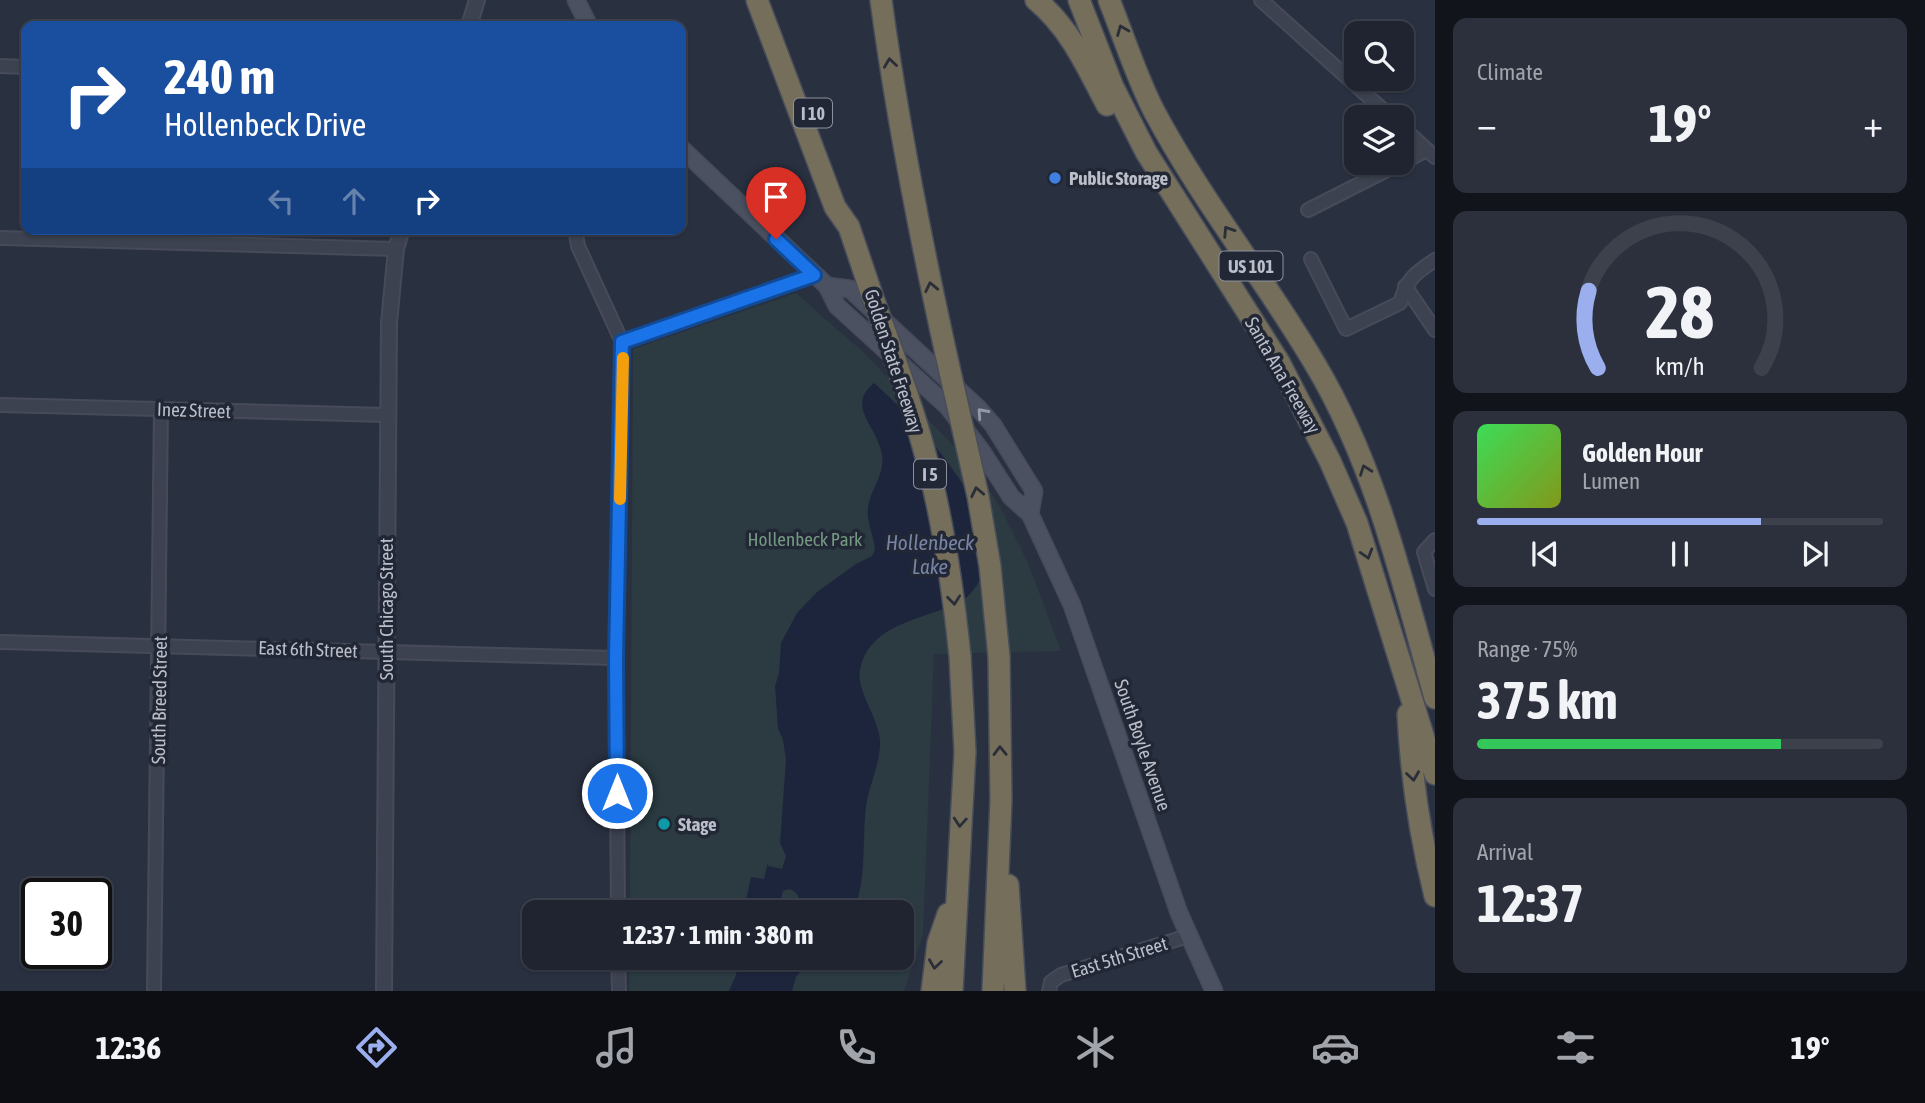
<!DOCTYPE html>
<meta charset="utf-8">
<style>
:root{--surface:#1f2430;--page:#2c303c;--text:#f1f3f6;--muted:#a1a4ab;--line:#3c414c;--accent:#9bafee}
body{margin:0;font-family:"Asap Condensed",sans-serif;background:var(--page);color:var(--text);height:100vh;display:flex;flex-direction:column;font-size:26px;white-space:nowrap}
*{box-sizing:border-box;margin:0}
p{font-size:23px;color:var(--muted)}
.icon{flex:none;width:38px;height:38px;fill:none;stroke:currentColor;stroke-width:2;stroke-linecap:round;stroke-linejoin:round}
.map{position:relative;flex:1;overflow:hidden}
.side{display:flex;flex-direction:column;gap:18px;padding:18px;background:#11141a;width:490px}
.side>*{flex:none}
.banner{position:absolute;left:21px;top:21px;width:665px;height:214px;border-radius:14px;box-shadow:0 2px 5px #0004,0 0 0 2px var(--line);background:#1a4fa0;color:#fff;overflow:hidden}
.tools{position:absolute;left:1344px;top:21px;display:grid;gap:14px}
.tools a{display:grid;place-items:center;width:70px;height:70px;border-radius:14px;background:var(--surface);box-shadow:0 2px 5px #0004,0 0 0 2px var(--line);font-size:35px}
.speed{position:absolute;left:21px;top:878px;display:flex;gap:14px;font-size:35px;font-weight:700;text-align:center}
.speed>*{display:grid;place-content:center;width:91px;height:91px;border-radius:50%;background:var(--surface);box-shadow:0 2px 5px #0004,0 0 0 2px var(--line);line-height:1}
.speed .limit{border:4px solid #111;border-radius:10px;background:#fff;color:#111}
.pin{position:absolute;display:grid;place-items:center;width:60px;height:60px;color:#fff;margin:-72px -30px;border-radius:50% 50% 50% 0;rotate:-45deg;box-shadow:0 0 7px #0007}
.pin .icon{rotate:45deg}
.me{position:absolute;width:77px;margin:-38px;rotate:0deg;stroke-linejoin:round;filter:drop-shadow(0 0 5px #0008)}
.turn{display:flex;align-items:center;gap:24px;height:147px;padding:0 28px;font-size:32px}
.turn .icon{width:91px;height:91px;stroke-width:2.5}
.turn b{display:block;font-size:49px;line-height:60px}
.lanes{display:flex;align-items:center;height:66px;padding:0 28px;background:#0003;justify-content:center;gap:35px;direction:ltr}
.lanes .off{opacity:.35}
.big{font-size:52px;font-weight:700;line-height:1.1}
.side .tile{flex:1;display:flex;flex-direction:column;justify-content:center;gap:10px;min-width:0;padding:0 24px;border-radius:14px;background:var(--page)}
.side .dial{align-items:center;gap:0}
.dial svg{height:182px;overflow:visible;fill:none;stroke:var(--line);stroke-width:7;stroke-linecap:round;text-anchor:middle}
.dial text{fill:var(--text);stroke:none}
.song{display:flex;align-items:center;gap:21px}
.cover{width:84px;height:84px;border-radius:10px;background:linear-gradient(135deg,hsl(130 70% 55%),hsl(70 70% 35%))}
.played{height:7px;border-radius:4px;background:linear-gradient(90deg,var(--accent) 70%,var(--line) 70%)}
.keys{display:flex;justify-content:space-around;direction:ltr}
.heat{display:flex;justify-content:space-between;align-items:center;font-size:38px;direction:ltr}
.charge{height:10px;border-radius:5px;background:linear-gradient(90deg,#34c759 75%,var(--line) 0)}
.trip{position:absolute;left:522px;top:900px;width:392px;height:70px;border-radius:14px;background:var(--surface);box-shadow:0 2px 5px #0004,0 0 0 2px var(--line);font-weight:700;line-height:70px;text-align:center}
.menu{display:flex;height:112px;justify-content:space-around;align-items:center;background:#0c0e13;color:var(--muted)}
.menu .icon{width:49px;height:49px}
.menu .current{color:var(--accent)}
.menu b{font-size:32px;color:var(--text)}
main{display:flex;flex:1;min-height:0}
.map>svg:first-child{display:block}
.green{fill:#2b3b41}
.water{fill:#1d253d}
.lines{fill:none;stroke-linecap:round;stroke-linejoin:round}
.minor-casing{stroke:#474b59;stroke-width:16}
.tertiary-casing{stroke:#474b59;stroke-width:18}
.secondary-casing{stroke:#474b59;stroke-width:19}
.motorway-casing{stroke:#484d5a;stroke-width:24}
.minor{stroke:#3d4250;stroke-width:12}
.tertiary{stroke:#3d4250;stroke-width:14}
.secondary{stroke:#4c5162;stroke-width:16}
.motorway{stroke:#756e5b;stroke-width:21}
.motorway-bridge-casing{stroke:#484d5a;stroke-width:24;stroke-linecap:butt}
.motorway-bridge{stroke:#756e5b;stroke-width:21}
.oneway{stroke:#2a2e39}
.oneway2{stroke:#9498a6}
.route-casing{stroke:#114b97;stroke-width:18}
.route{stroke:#1a73e8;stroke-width:12}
.slow{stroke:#f59e0b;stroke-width:12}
.shop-dot{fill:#3f7fe0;stroke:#222735;stroke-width:2.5}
.culture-dot{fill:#0f9aa8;stroke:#222735;stroke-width:2.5}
.labels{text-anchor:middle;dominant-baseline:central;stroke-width:7;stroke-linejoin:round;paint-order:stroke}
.shield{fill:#222735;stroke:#8c919d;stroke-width:2}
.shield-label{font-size:18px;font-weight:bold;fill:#babeca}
.poi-label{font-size:19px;font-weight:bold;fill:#babeca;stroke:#222735;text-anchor:start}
.street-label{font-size:19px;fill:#babeca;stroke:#222735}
.park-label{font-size:19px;fill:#749881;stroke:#222735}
.water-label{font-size:21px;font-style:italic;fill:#7784a5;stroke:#222735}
</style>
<main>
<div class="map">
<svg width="1435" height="991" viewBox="0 0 1435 991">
<rect width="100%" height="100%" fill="#293040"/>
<path class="green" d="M796 293 863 352 976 469 1000 507 1028 563 1061 651 934 654 923 934 904 991H629L630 957H901V912H630L633 349Z"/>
<path class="water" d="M874 383C912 417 955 464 977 510 980 518 980 528 981 536 986 565 986 582 961 602 956 606 948 608 941 610 910 621 868 630 860 669 856 692 878 716 880 740 881 763 869 784 866 807 862 840 867 881 853 912H797C801 902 800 892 789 889L783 891 778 912H754L756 903 746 900 751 877 764 879 768 862V866L782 869 786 856 780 843 786 760 783 740 778 728 775 686 779 673 781 643 797 613 817 592 856 564 872 556 875 550C874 536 866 522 868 507 871 488 885 475 882 455 878 426 845 407 874 383Z
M739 957H812L796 977 792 991H729L736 975Z"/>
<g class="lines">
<g class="minor-casing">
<path id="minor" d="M1261 0 1391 117
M0 66 26 67
M1402 127 1435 157
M1402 163 1427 150
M1308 210 1401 163
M575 229 578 246 622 342 616 658 618 912
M0 238 396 249
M1311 259 1346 329 1400 303C1407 279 1415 273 1435 260
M1405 286 1435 330
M622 342 814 275
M0 405 387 415
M1435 540 1424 552 1435 589
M0 642 616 658
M618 957 619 991
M154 991 161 409
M1049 991 1051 982 1061 975 1188 936"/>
</g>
<g class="tertiary-casing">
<path id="tertiary" d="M469 26 477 0
M384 991 389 323 396 249 402 229"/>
</g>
<g class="secondary-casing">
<path id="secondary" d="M576 0 589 26
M681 148 827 286 837 306 948 407 983 453 1011 497 1030 514 1072 605 1179 913 1214 991
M827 286 850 289 978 408 993 425 1034 491 1030 514"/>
</g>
<g class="motorway-casing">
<path id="motorway" d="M757 0 835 207 849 227 873 298
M881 0C897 119 920 236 946 354
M1036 0C1070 28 1087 67 1107 105
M1079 0 1113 87 1146 152 1279 362 1330 461 1357 523 1435 774
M1109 0C1124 37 1137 79 1155 113 1202 201 1265 279 1315 364 1376 466 1403 584 1435 698
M1408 714C1411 775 1420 836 1435 896
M1008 885 1015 991
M932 991 938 943 948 914
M952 991 965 752 960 656
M993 991 1001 800 999 657"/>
</g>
<use href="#minor" class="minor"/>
<use href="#tertiary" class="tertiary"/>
<use href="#secondary" class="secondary"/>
<use href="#motorway" class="motorway"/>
<g class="motorway-bridge-casing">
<path id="motorway-bridge" d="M873 298C892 352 913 406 927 461 944 525 953 590 960 656
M946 354 978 496 990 566 999 657"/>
</g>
<use href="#motorway-bridge" class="motorway-bridge"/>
</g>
<defs><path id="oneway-chevron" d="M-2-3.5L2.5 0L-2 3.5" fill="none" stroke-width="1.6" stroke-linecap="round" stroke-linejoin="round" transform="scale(1.75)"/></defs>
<g class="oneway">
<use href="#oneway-chevron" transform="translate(1122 30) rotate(-112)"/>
<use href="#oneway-chevron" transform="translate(890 63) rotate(-98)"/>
<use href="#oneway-chevron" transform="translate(1228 231) rotate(-123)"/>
<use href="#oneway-chevron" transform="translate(931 287) rotate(-102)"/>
<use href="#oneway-chevron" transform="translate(1365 470) rotate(-110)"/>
<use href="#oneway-chevron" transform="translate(977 492) rotate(-102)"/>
<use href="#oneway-chevron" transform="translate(1367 554) rotate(73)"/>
<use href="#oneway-chevron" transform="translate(954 600) rotate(84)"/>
<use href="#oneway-chevron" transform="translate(1000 751) rotate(-91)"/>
<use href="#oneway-chevron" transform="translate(1413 776) rotate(82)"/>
<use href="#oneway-chevron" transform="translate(960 822) rotate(94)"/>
<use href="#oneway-chevron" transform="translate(935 964) rotate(98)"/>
</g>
<use class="oneway2" href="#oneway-chevron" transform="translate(982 413) rotate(-132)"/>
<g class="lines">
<g class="route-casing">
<path id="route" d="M617 793 616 659 622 342 814 275 776 239"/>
</g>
<use href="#route" class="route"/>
<path class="slow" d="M620 499 623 358"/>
</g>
<circle class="shop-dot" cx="1055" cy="178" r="7"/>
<circle class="culture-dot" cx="664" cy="824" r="7"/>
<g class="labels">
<g class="shield">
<rect x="794" y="98.5" width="38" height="29" rx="5"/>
<rect x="1219.5" y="251.5" width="63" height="29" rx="5"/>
<rect x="914" y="459.5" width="32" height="29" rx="5"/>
</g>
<g class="shield-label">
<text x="813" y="113">I 10</text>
<text x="1251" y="266">US 101</text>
<text x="930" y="474">I 5</text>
</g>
<g class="poi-label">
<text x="1069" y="178">Public Storage</text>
<text x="678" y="824">Stage</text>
</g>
<g class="street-label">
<text transform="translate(894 361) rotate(72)">Golden State Freeway</text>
<text transform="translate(1283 375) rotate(60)">Santa Ana Freeway</text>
<text transform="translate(194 410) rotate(2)">Inez Street</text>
<text transform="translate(386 609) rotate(-90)">South Chicago Street</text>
<text transform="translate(308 649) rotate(2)">East 6th Street</text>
<text transform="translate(159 700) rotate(-89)">South Breed Street</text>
<text transform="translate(1143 745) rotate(71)">South Boyle Avenue</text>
<text transform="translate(1119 957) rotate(-17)">East 5th Street</text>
</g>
<g class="park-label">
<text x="805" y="539">Hollenbeck Park</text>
</g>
<g class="water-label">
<text x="930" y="542">Hollenbeck<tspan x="930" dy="24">Lake</tspan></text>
</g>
</g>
</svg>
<div class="tools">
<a><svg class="icon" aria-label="search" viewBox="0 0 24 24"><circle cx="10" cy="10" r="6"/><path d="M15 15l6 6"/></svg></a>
<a><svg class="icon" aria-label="layers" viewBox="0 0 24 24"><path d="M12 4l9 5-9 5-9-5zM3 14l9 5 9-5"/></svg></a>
</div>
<div class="speed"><div class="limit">30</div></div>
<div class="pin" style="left:776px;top:239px;background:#d93025"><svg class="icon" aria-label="arrive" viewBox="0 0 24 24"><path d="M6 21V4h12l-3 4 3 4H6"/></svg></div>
<svg class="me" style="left:617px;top:793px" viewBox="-20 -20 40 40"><circle r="17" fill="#1a73e8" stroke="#fff" stroke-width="3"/><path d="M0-11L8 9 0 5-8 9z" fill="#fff"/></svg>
<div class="trip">12:37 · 1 min · 380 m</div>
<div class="banner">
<div class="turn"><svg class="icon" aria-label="right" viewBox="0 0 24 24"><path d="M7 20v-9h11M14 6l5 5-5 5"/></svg><div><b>240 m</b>Hollenbeck Drive</div></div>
<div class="lanes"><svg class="icon off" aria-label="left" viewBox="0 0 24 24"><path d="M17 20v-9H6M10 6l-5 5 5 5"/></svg><svg class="icon off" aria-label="ahead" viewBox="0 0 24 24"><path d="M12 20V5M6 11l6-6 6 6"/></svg><svg class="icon" aria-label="right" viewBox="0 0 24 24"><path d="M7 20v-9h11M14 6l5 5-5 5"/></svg></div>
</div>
</div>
<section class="side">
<div class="tile"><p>Climate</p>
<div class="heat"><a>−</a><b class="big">19°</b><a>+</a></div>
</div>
<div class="tile dial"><svg viewBox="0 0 100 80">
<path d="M14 69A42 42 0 1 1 86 69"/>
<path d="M14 69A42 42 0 0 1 10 35" stroke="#9bafee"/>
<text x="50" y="56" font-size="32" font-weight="700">28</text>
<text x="50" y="72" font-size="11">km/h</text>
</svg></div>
<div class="tile">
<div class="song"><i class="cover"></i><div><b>Golden Hour</b><p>Lumen</p></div></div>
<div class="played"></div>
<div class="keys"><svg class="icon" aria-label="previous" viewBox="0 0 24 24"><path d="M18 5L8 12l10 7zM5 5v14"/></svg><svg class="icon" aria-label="pause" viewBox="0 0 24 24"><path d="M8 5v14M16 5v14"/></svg><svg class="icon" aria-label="next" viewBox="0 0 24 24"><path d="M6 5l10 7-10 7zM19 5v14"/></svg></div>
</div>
<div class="tile"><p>Range · 75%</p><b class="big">375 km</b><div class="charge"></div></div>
<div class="tile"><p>Arrival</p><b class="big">12:37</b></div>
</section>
</main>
<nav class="menu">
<b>12:36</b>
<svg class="icon current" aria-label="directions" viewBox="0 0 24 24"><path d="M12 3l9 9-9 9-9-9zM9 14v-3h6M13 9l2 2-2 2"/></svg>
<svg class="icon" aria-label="music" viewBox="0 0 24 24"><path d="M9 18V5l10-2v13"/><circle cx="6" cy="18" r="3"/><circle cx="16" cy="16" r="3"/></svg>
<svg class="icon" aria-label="phone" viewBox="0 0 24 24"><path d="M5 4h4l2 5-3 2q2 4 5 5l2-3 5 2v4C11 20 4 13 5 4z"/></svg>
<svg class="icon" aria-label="climate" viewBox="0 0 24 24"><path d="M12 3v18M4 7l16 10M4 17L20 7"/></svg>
<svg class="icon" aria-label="car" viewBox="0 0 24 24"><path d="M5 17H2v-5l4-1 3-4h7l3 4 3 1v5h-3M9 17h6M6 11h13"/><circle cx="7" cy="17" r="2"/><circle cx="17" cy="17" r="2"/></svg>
<svg class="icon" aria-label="filters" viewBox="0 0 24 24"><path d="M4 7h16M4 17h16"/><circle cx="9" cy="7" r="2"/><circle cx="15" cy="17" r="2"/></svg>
<b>19°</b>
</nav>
